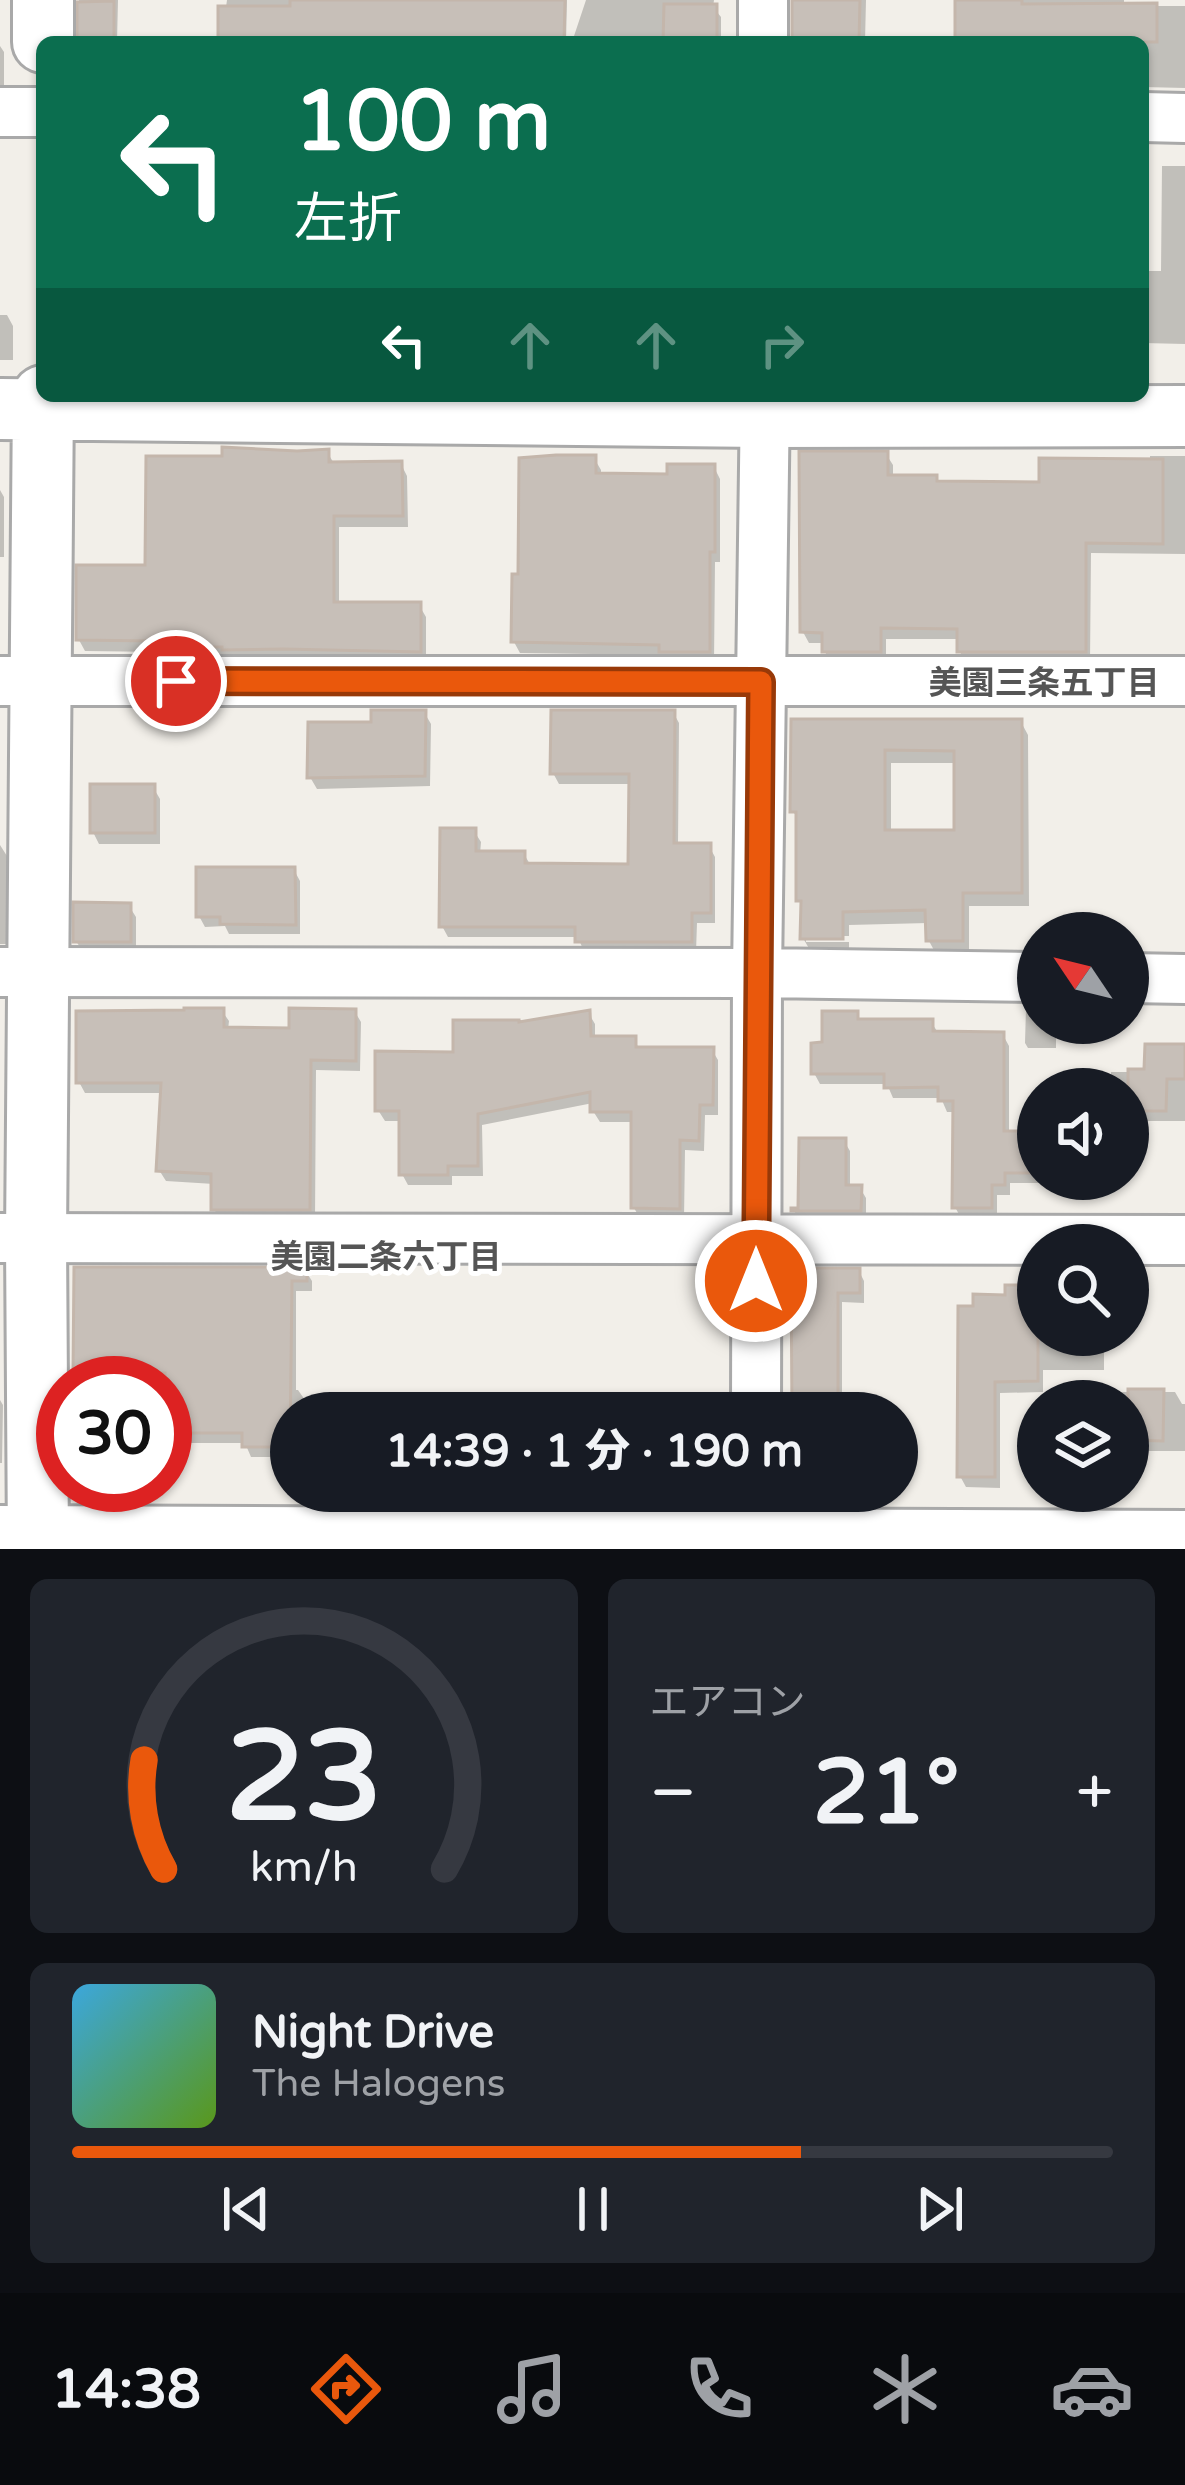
<!DOCTYPE html>
<html lang="ja">
<meta charset="utf-8">
<style>
:root{--surface:#171b24;--page:#20242c;--text:#f1f3f6;--muted:#9ea1a6;--line:#363941;--accent:#ea580c}
body{margin:0;font-family:"Varela Round","Noto Sans JP",sans-serif;background:var(--page);color:var(--text);height:100vh;display:flex;flex-direction:column;font-size:45px;white-space:nowrap}
*{box-sizing:border-box;margin:0}
p{font-size:39px;color:var(--muted)}
.icon{flex:none;width:66px;height:66px;fill:none;stroke:currentColor;stroke-width:2;stroke-linecap:round;stroke-linejoin:round}
.map{position:relative;height:1549px;overflow:hidden}
.sheet{display:flex;flex-direction:column;gap:30px;padding:30px;background:#0d0f14;flex:1}
.sheet>*{flex:none}
.hud{position:absolute;left:36px;top:36px;width:1113px;height:366px;border-radius:18px;box-shadow:0 3px 9px #0004;background:#0b6e4f;color:#fff;overflow:hidden}
.needle{width:78px;rotate:305deg}
.controls{position:absolute;left:1017px;top:912px;display:grid;gap:24px}
.controls a{display:grid;place-items:center;width:132px;height:132px;border-radius:50%;background:var(--surface);box-shadow:0 3px 9px #0004;font-size:60px}
.speed{position:absolute;left:36px;top:1356px;display:flex;gap:24px;font-size:60px;font-weight:700;text-align:center}
.speed>*{display:grid;place-content:center;width:156px;height:156px;border-radius:50%;background:var(--surface);box-shadow:0 3px 9px #0004;line-height:1}
.speed .limit{border:18px solid #d22;background:#fff;color:#111}
.pin{position:absolute;display:grid;place-items:center;width:102px;height:102px;color:#fff;margin:-51px;border:6px solid #fff;border-radius:50%;box-shadow:0 3px 12px #0007}
.me{position:absolute;width:132px;margin:-66px;rotate:0deg;stroke-linejoin:round;filter:drop-shadow(0 0 9px #0008)}
.turn{display:flex;align-items:center;gap:42px;height:252px;padding:0 60px;font-size:54px}
.turn .icon{width:156px;height:156px;stroke-width:2.5}
.turn b{display:block;font-size:84px;line-height:102px}
.lanes{display:flex;align-items:center;height:114px;padding:0 60px;background:#0003;justify-content:center;gap:60px;direction:ltr}
.lanes .off{opacity:.35}
.big{font-size:90px;font-weight:800;line-height:1.1}
.sheet .tile{flex:1;display:flex;flex-direction:column;justify-content:center;gap:18px;min-width:0;padding:0 42px;border-radius:18px;background:var(--page)}
.sheet .dial{align-items:center;gap:0}
.dial svg{height:312px;overflow:visible;fill:none;stroke:var(--line);stroke-width:7;stroke-linecap:round;text-anchor:middle}
.dial text{fill:var(--text);stroke:none}
.song{display:flex;align-items:center;gap:36px}
.cover{width:144px;height:144px;border-radius:18px;background:linear-gradient(135deg,hsl(200 70% 55%),hsl(90 70% 35%))}
.played{height:12px;border-radius:6px;background:linear-gradient(90deg,var(--accent) 70%,var(--line) 70%)}
.keys{display:flex;justify-content:space-around;direction:ltr}
.heat{display:flex;justify-content:space-between;align-items:center;font-size:66px;direction:ltr}
.sheet .tiles{flex:1;display:grid;gap:30px;grid-template-columns:1fr 1fr}
.tile:last-child{grid-column:span 2}
.trip{position:absolute;left:270px;top:1392px;width:648px;height:120px;border-radius:60px;background:var(--surface);box-shadow:0 3px 9px #0004;font-weight:800;line-height:120px;text-align:center}
.tab-bar{display:flex;height:192px;justify-content:space-around;align-items:center;background:#090b0e;color:var(--muted)}
.tab-bar .icon{width:84px;height:84px}
.tab-bar .on{color:var(--accent)}
.tab-bar b{font-size:54px;color:var(--text)}
.map>svg:first-child{display:block}
.shadow{fill:#0003;fill-rule:evenodd}
.building{fill:#c7bfb8;stroke:#c4b6ab;stroke-width:3;fill-rule:evenodd}
.lines{fill:none;stroke-linecap:round;stroke-linejoin:round}
.minor-casing{stroke:#a9a9a9;stroke-width:54}
.tertiary-casing{stroke:#a9a9a9;stroke-width:66}
.minor{stroke:#fff;stroke-width:48}
.tertiary{stroke:#fff;stroke-width:60}
.route-casing{stroke:#983908;stroke-width:30}
.route{stroke:#ea580c;stroke-width:21}
.labels{text-anchor:middle;dominant-baseline:central;stroke-width:10;stroke-linejoin:round;paint-order:stroke}
.neighbourhood-label{font-size:33px;font-weight:bold;fill:#555;stroke:#fff}
</style>
<div class="map">
<svg width="1185" height="1549" viewBox="0 0 1185 1549">
<rect width="100%" height="100%" fill="#f2efe9"/>
<path class="shadow" d="M79 0H118L117 42H80Z
M227 0H567L566 42H221Z
M586 0H714L713 7 721 17V42H572Z
M795 0H866L865 42H795Z
M958 0H1124V6H1185V88L1143 87V42H958Z
M0 46 4 52V94L0 95Z
M1162 166H1185V344L1143 343V271H1161Z
M0 315H7L13 326V360H0Z
M327 452 335 465 401 464 407 476 408 527H339V605H419L426 617V663L165 658 161 652 85 651 79 640 148 568Z
M886 454 893 465V478L938 484 1042 485 1150 462V456H1185V554L1091 553 1090 663H966L960 652V639H886V663H831L825 652V643H809L803 632Z
M594 458 601 470V476L670 477 714 467 720 479V562H715L714 663H669L664 655 520 653 514 642 521 577Z
M0 490 4 497V557H0Z
M424 712 431 724 430 786 317 789 310 777 374 725Z
M673 712 679 723 678 846H709L715 857V923H697L696 952H584L578 937H448L442 926 474 831 481 842 480 854H524L531 866 631 867 632 784H559L553 773Z
M794 722H1021L1028 735 1029 906H969V954H936L929 941 928 923 849 925V936H806V942H849V951L811 952 803 938V907L799 900V821L793 811ZM891 763H957V833H891Z
M153 787 160 799V844H99L93 832Z
M0 845 7 856V944H0Z
M294 870 300 881V934H229L225 926 205 927 199 916Z
M129 906 136 917V952H83L76 941Z
M1038 1007V1023H1056V1048H1028L1025 1043 1026 1008Z
M222 1011 229 1021 228 1030 292 1031 355 1012 361 1022 360 1071 316 1070 315 1220H220L214 1209V1184L166 1181 159 1170 164 1093H85L79 1082Z
M589 1014 595 1024V1039L634 1040 640 1050H712L718 1060V1115H705L704 1151 685 1150 684 1219 640 1218 634 1208V1122H600L593 1111V1103L482 1125 483 1176H452V1185H408L402 1174V1121H385L378 1110 456 1055 517 1023Z
M857 1014 861 1022H931L939 1034 1003 1035 1009 1046V1134H1038V1179H1103V1183H1010V1195H997V1218H961L955 1207 956 1112H947L941 1098H893L887 1084H820L814 1073 825 1045Z
M1185 1047V1121H1128V1089H1111V1072H1147Z
M802 1141H844L850 1151V1188H860L866 1198V1220H800L794 1211H801Z
M305 1270 312 1281V1291H296V1390H298L305 1400V1408H510L513 1413H291V1457H251L245 1443H173L166 1432 167 1383H83L76 1372Z
M794 1271H859L864 1281V1303L842 1302V1413H794Z
M1038 1288V1335H1104V1370H1043V1392L1000 1393V1488L966 1487 960 1476 976 1309Z
M1104 1392H1175L1182 1404H1185V1451H1128V1401H1104Z
M0 1400 3 1405 2 1463H0Z
M327 1491H447V1498H429V1513H380L374 1502H333Z
M791 1491H827V1514H797L791 1504Z"/>
<path class="building" d="M290 0H565L564 42H218V6H290Z
M792 0H860L859 42H792Z
M955 0H1022V4L1157 3V42H955Z
M114 1V42H77V2Z
M664 4H717V42H663Z
M222 447 297 451 329 449V462L402 461 403 516H334V602H421V652L283 649 222 650V647H155V641L76 640V565H145L146 456H222Z
M799 451H888V475H937V481L1039 482V458L1163 459V544L1086 543V652H957V629L881 628V652H822V633L800 632Z
M556 455H596V473L667 474V464H715V552H710V652H659V645L511 642 512 574H518L519 458Z
M371 710H426L425 776 307 778 308 722H371Z
M551 710H675L674 843H711V913H692V942H575V927H439L440 828H476V851H525V863L628 864 629 774H550Z
M791 719H1022V893H963V941H926L925 910 843 912V939H800L801 901H796V812H790ZM885 750 954 751V830H885Z
M90 784H155V833H90Z
M196 867H295L296 925 220 924V917H196Z
M73 902 131 903V942H73Z
M184 1008H224V1027L289 1028V1008L356 1009V1061L311 1060 310 1210H211V1174L156 1171 161 1083H76V1011L184 1010Z
M590 1010 591 1036H636V1047H714L713 1105H700L699 1141 680 1140V1209L631 1208V1112H590V1092L478 1114V1166H448V1175H399V1111H375V1051L453 1052V1020H519V1022Z
M822 1011H858V1019H933V1031L1004 1032V1131H1038V1173H1005V1185H992V1208H952L953 1101H938V1087L884 1088V1074H811V1043L822 1042Z
M1145 1044H1185V1079H1167L1166 1111H1128V1069H1144Z
M799 1138H846V1185H862L861 1211H791V1208H798Z
M74 1267H307V1281H292L290 1447H242V1433H165V1373H73Z
M791 1268H860V1293H838V1413H792Z
M1005 1285H1038V1381L995 1382V1477H957L958 1306H973V1294L1005 1295Z
M1128 1389H1164L1163 1441 1128 1440Z"/>
<g class="lines">
<g class="minor-casing">
<path id="minor" d="M763 0V42
M0 112H42
M1143 117 1185 118
M0 681H1185
M0 972 757 973 1038 977
M1128 978 1185 979
M0 1238 1185 1240
M756 1413 757 973 765 396
M0 1530 1185 1535"/>
</g>
<g class="tertiary-casing">
<path id="tertiary" d="M43 42V0
M0 409 765 417 1185 416
M38 1549 36 1238 43 396"/>
</g>
<use href="#minor" class="minor"/>
<use href="#tertiary" class="tertiary"/>
</g>
<g class="lines">
<g class="route-casing">
<path id="route" d="M176 681 761 682 756 1281"/>
</g>
<use href="#route" class="route"/>
</g>
<g class="labels">
<g class="neighbourhood-label">
<text x="1044" y="683">美園三条五丁目</text>
<text x="386" y="1257">美園二条六丁目</text>
</g>
</g>
</svg>
<div class="controls">
<a><svg class="needle" viewBox="-14 -14 28 28"><path d="M0-13l5 13h-10z" fill="#e53935"/><path d="M0 13l5-13h-10z" fill="#9ea1a6"/></svg></a>
<a><svg class="icon" aria-label="sound" viewBox="0 0 24 24"><path d="M4 9h4l5-4v14l-5-4H4zM17 9q2 3 0 6"/></svg></a>
<a><svg class="icon" aria-label="search" viewBox="0 0 24 24"><circle cx="10" cy="10" r="6"/><path d="M15 15l6 6"/></svg></a>
<a><svg class="icon" aria-label="layers" viewBox="0 0 24 24"><path d="M12 4l9 5-9 5-9-5zM3 14l9 5 9-5"/></svg></a>
</div>
<div class="speed"><div class="limit">30</div></div>
<div class="pin" style="left:176px;top:681px;background:#d93025"><svg class="icon" aria-label="arrive" viewBox="0 0 24 24"><path d="M6 21V4h12l-3 4 3 4H6"/></svg></div>
<svg class="me" style="left:756px;top:1281px" viewBox="-20 -20 40 40"><circle r="17" fill="#ea580c" stroke="#fff" stroke-width="3"/><path d="M0-11L8 9 0 5-8 9z" fill="#fff"/></svg>
<div class="trip">14:39 · 1 分 · 190 m</div>
<div class="hud">
<div class="turn"><svg class="icon" aria-label="left" viewBox="0 0 24 24"><path d="M17 20v-9H6M10 6l-5 5 5 5"/></svg><div><b>100 m</b>左折</div></div>
<div class="lanes"><svg class="icon" aria-label="left" viewBox="0 0 24 24"><path d="M17 20v-9H6M10 6l-5 5 5 5"/></svg><svg class="icon off" aria-label="ahead" viewBox="0 0 24 24"><path d="M12 20V5M6 11l6-6 6 6"/></svg><svg class="icon off" aria-label="ahead" viewBox="0 0 24 24"><path d="M12 20V5M6 11l6-6 6 6"/></svg><svg class="icon off" aria-label="right" viewBox="0 0 24 24"><path d="M7 20v-9h11M14 6l5 5-5 5"/></svg></div>
</div>
</div>
<section class="sheet">
<div class="tiles">
<div class="tile dial"><svg viewBox="0 0 100 80">
<path d="M14 69A42 42 0 1 1 86 69"/>
<path d="M14 69A42 42 0 0 1 9 41" stroke="#ea580c"/>
<text x="50" y="56" font-size="32" font-weight="700">23</text>
<text x="50" y="72" font-size="11">km/h</text>
</svg></div>
<div class="tile"><p>エアコン</p>
<div class="heat"><a>−</a><b class="big">21°</b><a>+</a></div>
</div>
<div class="tile">
<div class="song"><i class="cover"></i><div><b>Night Drive</b><p>The Halogens</p></div></div>
<div class="played"></div>
<div class="keys"><svg class="icon" aria-label="previous" viewBox="0 0 24 24"><path d="M18 5L8 12l10 7zM5 5v14"/></svg><svg class="icon" aria-label="pause" viewBox="0 0 24 24"><path d="M8 5v14M16 5v14"/></svg><svg class="icon" aria-label="next" viewBox="0 0 24 24"><path d="M6 5l10 7-10 7zM19 5v14"/></svg></div>
</div>
</div>
</section>
<nav class="tab-bar">
<b>14:38</b>
<svg class="icon on" aria-label="directions" viewBox="0 0 24 24"><path d="M12 3l9 9-9 9-9-9zM9 14v-3h6M13 9l2 2-2 2"/></svg>
<svg class="icon" aria-label="music" viewBox="0 0 24 24"><path d="M9 18V5l10-2v13"/><circle cx="6" cy="18" r="3"/><circle cx="16" cy="16" r="3"/></svg>
<svg class="icon" aria-label="phone" viewBox="0 0 24 24"><path d="M5 4h4l2 5-3 2q2 4 5 5l2-3 5 2v4C11 20 4 13 5 4z"/></svg>
<svg class="icon" aria-label="climate" viewBox="0 0 24 24"><path d="M12 3v18M4 7l16 10M4 17L20 7"/></svg>
<svg class="icon" aria-label="car" viewBox="0 0 24 24"><path d="M5 17H2v-5l4-1 3-4h7l3 4 3 1v5h-3M9 17h6M6 11h13"/><circle cx="7" cy="17" r="2"/><circle cx="17" cy="17" r="2"/></svg>
</nav>
